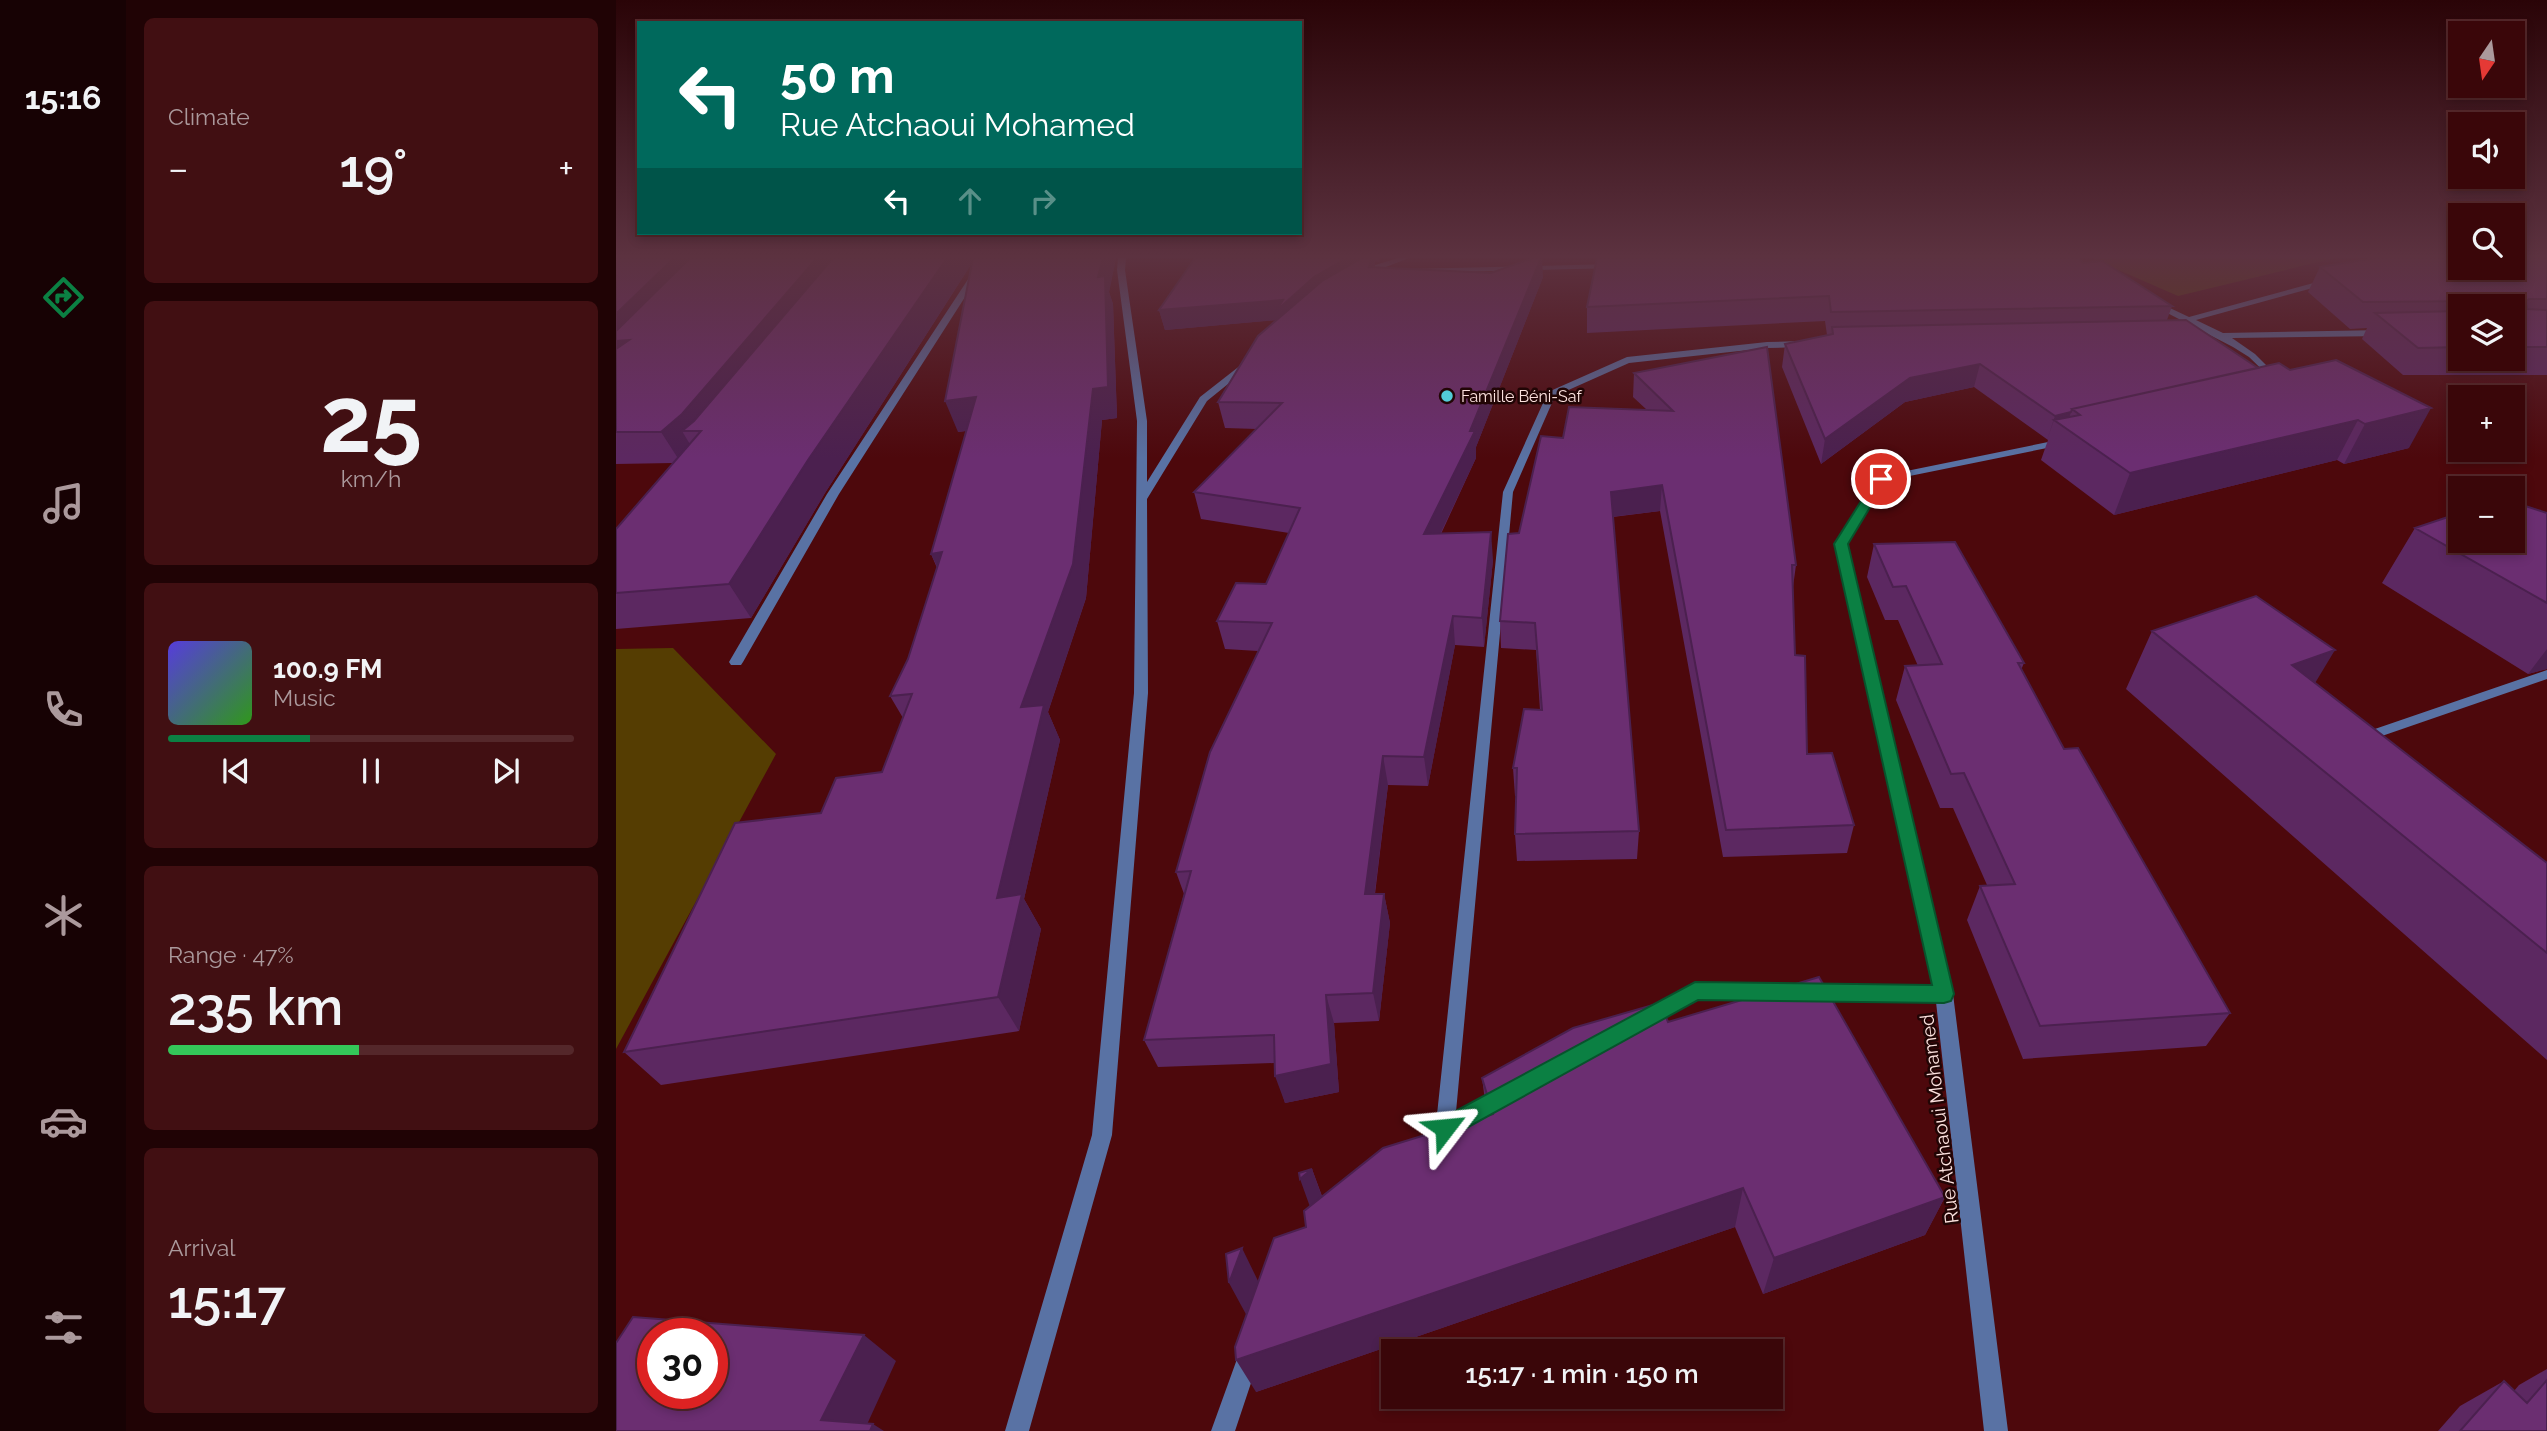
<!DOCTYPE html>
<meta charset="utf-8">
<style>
:root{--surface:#3a0609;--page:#410f12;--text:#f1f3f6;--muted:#ab999c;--line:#54272a;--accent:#0b8043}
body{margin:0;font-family:Raleway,sans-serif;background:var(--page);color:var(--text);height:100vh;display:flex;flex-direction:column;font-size:26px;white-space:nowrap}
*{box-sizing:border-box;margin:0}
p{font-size:23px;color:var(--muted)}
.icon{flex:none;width:38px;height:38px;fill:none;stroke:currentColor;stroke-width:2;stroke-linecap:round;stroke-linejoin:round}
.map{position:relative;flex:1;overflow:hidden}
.details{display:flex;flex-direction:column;gap:18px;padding:18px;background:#200305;width:490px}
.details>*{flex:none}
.hud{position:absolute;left:21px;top:21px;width:665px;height:214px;border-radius:0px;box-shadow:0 4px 10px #0003,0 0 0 2px var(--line);background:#00695c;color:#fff;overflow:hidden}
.needle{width:46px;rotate:193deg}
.buttons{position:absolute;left:1832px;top:21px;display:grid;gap:14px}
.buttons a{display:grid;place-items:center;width:77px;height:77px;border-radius:0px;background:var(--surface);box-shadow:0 4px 10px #0003,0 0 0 2px var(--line);font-size:35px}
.speed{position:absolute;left:21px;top:1318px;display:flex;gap:14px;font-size:35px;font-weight:700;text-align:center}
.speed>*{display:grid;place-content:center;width:91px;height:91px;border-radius:50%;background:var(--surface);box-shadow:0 4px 10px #0003,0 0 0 2px var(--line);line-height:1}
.speed .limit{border:10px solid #d22;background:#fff;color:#111}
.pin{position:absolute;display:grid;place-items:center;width:60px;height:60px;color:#fff;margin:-30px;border:4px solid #fff;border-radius:50%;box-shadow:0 2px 7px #0007}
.me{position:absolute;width:77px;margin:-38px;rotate:61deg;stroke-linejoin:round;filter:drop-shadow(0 0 5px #0008)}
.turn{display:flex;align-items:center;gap:24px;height:147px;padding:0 28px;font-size:32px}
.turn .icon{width:91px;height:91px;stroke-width:2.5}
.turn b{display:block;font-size:49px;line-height:60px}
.lanes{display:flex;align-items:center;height:66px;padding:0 28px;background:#0003;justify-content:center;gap:35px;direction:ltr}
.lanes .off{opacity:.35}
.big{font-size:52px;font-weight:600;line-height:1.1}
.details .card{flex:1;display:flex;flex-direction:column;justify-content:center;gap:10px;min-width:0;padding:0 24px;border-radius:10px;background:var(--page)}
.details .dial{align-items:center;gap:0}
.dial b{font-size:91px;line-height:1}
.song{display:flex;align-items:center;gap:21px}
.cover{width:84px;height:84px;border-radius:10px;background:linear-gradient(135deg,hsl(250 70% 55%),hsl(110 70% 35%))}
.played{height:7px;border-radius:4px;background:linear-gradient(90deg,var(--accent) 35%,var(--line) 35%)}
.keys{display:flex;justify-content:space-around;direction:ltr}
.heat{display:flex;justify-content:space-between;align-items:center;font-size:38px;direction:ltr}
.charge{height:10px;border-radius:5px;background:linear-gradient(90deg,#34c759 47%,var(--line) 0)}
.trip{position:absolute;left:765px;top:1339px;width:402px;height:70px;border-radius:0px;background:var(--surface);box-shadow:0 4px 10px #0003,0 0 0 2px var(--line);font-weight:600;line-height:70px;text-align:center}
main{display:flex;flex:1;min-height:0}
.dock{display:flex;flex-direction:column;width:126px;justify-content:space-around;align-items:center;background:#170204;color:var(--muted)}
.dock .icon{width:49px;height:49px}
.dock .selected{color:var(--accent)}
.dock b{font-size:32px;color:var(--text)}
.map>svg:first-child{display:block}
.green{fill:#553d02}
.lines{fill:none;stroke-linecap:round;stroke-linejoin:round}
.minor{fill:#5972a4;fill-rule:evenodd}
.wall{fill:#5c2861;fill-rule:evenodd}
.shaded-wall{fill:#4b204f}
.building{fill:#6b2e71;stroke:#4b204f;stroke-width:2;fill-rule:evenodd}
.route{fill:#0b8043;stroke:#07532c;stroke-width:2}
.poi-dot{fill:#52cbd7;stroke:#210505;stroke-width:2.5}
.labels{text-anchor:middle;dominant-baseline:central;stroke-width:5;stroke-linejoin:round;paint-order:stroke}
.far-poi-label{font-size:16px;fill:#fce1de;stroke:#210505;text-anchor:start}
.street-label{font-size:19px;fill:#fce1de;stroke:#210505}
</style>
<main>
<nav class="dock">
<b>15:16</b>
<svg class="icon selected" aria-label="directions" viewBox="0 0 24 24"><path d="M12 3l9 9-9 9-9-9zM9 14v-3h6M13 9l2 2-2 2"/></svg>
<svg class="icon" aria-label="music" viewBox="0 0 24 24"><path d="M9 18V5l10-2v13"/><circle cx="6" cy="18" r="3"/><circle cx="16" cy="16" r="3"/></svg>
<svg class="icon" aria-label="phone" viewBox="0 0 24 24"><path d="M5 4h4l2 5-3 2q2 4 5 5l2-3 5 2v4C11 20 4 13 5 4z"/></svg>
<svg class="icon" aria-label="climate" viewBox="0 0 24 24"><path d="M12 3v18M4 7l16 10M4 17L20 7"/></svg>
<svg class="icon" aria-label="car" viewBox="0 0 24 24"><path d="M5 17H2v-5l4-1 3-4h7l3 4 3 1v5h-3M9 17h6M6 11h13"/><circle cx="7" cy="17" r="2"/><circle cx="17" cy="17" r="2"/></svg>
<svg class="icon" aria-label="filters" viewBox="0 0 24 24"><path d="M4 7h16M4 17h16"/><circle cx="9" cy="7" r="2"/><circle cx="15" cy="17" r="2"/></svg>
</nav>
<section class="details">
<div class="card"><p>Climate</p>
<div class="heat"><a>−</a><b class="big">19°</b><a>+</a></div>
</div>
<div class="card dial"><b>25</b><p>km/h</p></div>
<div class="card">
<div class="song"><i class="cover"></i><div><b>100.9 FM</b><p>Music</p></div></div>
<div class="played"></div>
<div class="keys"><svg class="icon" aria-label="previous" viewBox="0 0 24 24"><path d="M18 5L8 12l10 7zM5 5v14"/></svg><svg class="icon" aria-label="pause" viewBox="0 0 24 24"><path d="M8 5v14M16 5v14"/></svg><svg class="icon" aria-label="next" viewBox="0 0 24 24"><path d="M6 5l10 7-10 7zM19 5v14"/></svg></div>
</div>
<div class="card"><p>Range · 47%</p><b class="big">235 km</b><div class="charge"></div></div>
<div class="card"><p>Arrival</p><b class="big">15:17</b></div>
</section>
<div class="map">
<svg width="1931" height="1431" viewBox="0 0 1931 1431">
<rect width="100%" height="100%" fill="#4d080c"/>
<path class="green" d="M1475 258H1719L1562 296Z
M57 648 160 754 0 1049V649Z"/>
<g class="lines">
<path class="minor" d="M366 258H374L223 494 127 662 125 665H115L113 662 211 494Z
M502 258H510L509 270 531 421V482L584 397 630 361 638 363 591 401 531 499 532 693 496 1135 413 1431H389L476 1135 518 693 521 421 501 270Z
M782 258H793L762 270 748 278 741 276 756 266Z
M997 264H1000V268L793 273 789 271 793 269Z
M1712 279 1716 281 1715 283 1580 320 1607 333 1768 330 1772 333 1768 336 1616 338 1639 354 1665 380 1660 383 1633 357 1617 347 1532 303 1539 301 1573 317Z
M1151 342 1187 341 1192 344 1187 347 1151 348 1013 363 939 396 897 492 840 1112 885 1088 892 1091 895 1097 892 1103 831 1139 824 1141 817 1139 814 1132 820 1124 887 492 932 392 1011 357Z
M1447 439 1452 442 1451 444 1269 481 1231 544 1337 994 1392 1431H1368L1320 1002 1193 1000 1187 997 1184 992 1187 987 1193 984 1317 986 1219 544 1261 477Z
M1931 670V679L1763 737 1758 739 1751 734 1753 731Z
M1079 983 1173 984 1179 987 1182 992 1179 997 1173 1000 1081 999 1038 1023 1032 1025 1026 1023 1023 1017 1026 1011Z
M633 1345 641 1348 644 1356 619 1431H595L625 1348Z"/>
</g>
<path class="wall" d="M0 258H500L493 292 497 304 501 418 486 420 470 598 432 712 444 740 408 899 425 929 403 1031 45 1085 8 1052 205 813 266 772 287 718 274 696 292 659 321 568 315 554 350 431 342 432 356 263 209 493 135 618 0 629V529L57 463 0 464Z
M579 258H764L763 262 759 261V268L927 277 860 447V458L825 534 877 560 868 647 839 645 812 786 772 785 759 894H768L774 923 763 1021 718 1023 723 1092 669 1103 658 1063 542 1067 528 1040 568 894 560 872 642 651 609 649 601 621 650 584 673 533 585 519 578 492 641 429 609 428 602 402 660 320 549 330 543 310Z
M1931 258V375H1787L1746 339 1751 328 1734 329 1692 292 1704 267ZM1844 306H1897V359H1844Z
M1467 263 1556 306 1551 320 1642 368 1663 363 1793 448 1728 464 1721 460 1498 515 1425 460 1432 440 1358 387 1289 402 1205 464 1166 367 1169 344 1211 335 1209 321 971 333V307Z
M1151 347 1180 565 1177 587 1179 655 1191 754 1238 825 1231 853 1107 857 1044 511 997 517 1023 831 1021 859 901 861 899 834 900 796H899L897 768 924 710 920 650 885 648 884 621 903 533 947 438 1031 410 1017 397 1018 373Z
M1931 513V669L1912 674 1766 583 1799 528Z
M1258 544 1408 663 1405 670 1448 749 1614 1013 1590 1046 1407 1059 1351 920 1364 886 1371 885 1337 808H1324L1280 700 1289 666H1302L1282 620H1269L1251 577Z
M1536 631 1699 683 1931 863V1060L1510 689Z
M1052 1022 1329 1197 1309 1235 1147 1294 1119 1227 640 1392 642 1282 690 1227 694 1206 696 1169 706 1196 871 1116 866 1078Z
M1931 1369V1431H1822L1844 1406 1888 1381 1898 1391 1903 1385Z"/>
<path class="shaded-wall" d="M58 258H99L0 361V314Z
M201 258H236L85 431H66L78 451 65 463 45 432Z
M331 258H359L209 493 135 618 113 584 192 460Z
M487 258H500L493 292 497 304 501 418 486 420 470 598 432 712 444 740 408 899 425 929 403 1031 382 997 381 898 405 707 482 277Z
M731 258H742L744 270 662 320 549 330 543 310 667 300 698 277Z
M756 258H758L760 274 753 267Z
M925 258H926L927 277 860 447V458L811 562 808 534 854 431Z
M1364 364 1358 387 1289 402 1205 464 1209 439 1294 378Z
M360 397 372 428 342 432 329 401Z
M1815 408 1793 448 1728 464 1749 424Z
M1455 412 1450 428 1438 420 1431 440 1439 416Z
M1742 420 1721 460 1498 515 1514 473Z
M1046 485 1044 511 994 517 995 492Z
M875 532 877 560 868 647 866 618Z
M326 552 331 587 315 554Z
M837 616 839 645 812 786 808 757Z
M1931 649V669L1912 674Z
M1719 650 1684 708 1676 665Z
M767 756 772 785 755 923 749 894Z
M768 894 774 923 763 1021 757 993Z
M710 995 718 1023 723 1092 669 1103 659 1076Z
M696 1169 710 1208 698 1218 684 1179Z
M1127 1188 1119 1227 640 1392 620 1360Z
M1329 1197 1309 1235 1147 1294 1158 1258Z
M626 1248 644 1285 632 1318 613 1283Z
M248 1335 280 1361 248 1431 205 1420Z
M257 1424 268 1431H254Z"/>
<path class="building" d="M0 258H58L0 314Z
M74 258H201L66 414 45 432H0V349L13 340 0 341V331Z
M217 258H331L192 460 113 584 0 593V529L85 431H66L78 421Z
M357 258H487L482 277 489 276 492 387 477 389 457 564 405 707 428 705 381 898 406 894 382 997 8 1052 119 823 205 813 220 778 266 772 296 694 274 696 292 659 326 552 315 554 360 397 329 401Z
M579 258H731L698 277 660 311 667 300 543 310Z
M746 258H756L753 267 875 273 917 258H925L854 431H859L808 534 875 532 866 618 837 616 808 757 767 756 749 894H768L757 993 710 995 715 1064 659 1076 658 1035 528 1040 575 871 560 872 594 752 656 623 601 621 620 583 650 584 684 508 578 492 666 403 602 402 642 336 706 281Z
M981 258H1463L1467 263 1486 261 1556 306 1215 312 1213 296 971 307Z
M1759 258H1844V268H1897V258H1931V299H1913L1910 301 1911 309 1931 310V347H1897V306H1860L1861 301 1747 302 1704 267Z
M1844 311V347L1802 348 1759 313Z
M1570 320 1642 368 1456 409 1455 412 1439 416 1364 364 1294 378 1209 439 1169 344 1217 334 1216 327Z
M1151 347 1180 565H1176L1179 655 1189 656 1191 754 1216 753 1238 825 1110 830 1046 485 995 492 1023 831 899 834 901 768H897L908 709 926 710 919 623 884 621 892 534 903 533 925 436 947 438 953 407 1057 411 1018 373Z
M1720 360 1815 408 1749 424 1742 420 1514 473 1438 420 1464 415 1456 409 1663 363 1674 370Z
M1897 502 1931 513V603L1799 528 1844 513V541H1897Z
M1339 542 1408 663H1402L1448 749 1462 748 1614 1013 1424 1026 1364 886 1399 884 1348 773 1335 774 1289 666 1326 664 1290 586 1277 587 1258 544Z
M1640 596 1719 650 1676 665 1931 863V953L1536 631Z
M1203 977 1329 1197 1158 1258 1127 1188 620 1360 619 1347 658 1238 690 1227 688 1211 767 1148 877 1114 866 1078 957 1028 1044 1003 1052 1022Z
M696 1169 684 1179 683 1173Z
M626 1248 613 1283 610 1254Z
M17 1317 248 1335 205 1420 257 1424 254 1431H0V1343ZM37 1334H96V1393H37Z
M1931 1380V1431H1844L1888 1381 1911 1403Z"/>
<linearGradient id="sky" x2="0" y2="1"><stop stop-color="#2a0407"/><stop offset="0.56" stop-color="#5c3240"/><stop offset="1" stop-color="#5c3240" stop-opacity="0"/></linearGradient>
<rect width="1931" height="458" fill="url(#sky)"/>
<path class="route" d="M1265 476 1271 479 1232 544 1338 994 1335 1001 1328 1003 1082 1000 836 1136 829 1139 821 1136 818 1128 821 1121 1079 982 1316 985 1218 544 1259 479Z"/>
<circle class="poi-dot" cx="831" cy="396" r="7"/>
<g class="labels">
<g class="far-poi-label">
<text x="845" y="396">Famille Béni-Saf</text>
</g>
<g class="street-label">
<text transform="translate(1323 1119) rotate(-97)">Rue Atchaoui Mohamed</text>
</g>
</g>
</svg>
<div class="buttons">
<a><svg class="needle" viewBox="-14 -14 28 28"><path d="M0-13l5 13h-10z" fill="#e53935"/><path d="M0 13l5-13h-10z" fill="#ab999c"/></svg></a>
<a><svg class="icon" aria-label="sound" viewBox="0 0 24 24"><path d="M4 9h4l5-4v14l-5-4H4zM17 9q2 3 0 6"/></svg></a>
<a><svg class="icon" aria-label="search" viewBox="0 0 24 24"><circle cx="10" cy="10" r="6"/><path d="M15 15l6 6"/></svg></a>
<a><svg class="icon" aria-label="layers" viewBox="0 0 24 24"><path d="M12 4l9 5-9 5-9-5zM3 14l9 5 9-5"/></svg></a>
<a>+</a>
<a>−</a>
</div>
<div class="speed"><div class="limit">30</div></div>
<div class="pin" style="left:1265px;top:479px;background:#d93025"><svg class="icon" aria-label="arrive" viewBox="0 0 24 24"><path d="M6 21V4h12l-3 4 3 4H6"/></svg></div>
<svg class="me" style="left:829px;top:1128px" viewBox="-20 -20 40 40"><path d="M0-17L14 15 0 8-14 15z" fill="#0b8043" stroke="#fff" stroke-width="4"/></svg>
<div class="trip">15:17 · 1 min · 150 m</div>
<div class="hud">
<div class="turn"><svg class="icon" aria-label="left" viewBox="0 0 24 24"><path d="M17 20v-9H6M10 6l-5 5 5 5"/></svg><div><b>50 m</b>Rue Atchaoui Mohamed</div></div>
<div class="lanes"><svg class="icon" aria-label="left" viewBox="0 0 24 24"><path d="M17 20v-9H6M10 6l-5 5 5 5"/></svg><svg class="icon off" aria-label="ahead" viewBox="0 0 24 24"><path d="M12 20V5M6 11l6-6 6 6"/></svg><svg class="icon off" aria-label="right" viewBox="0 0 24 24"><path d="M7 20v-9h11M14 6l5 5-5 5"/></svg></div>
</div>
</div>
</main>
